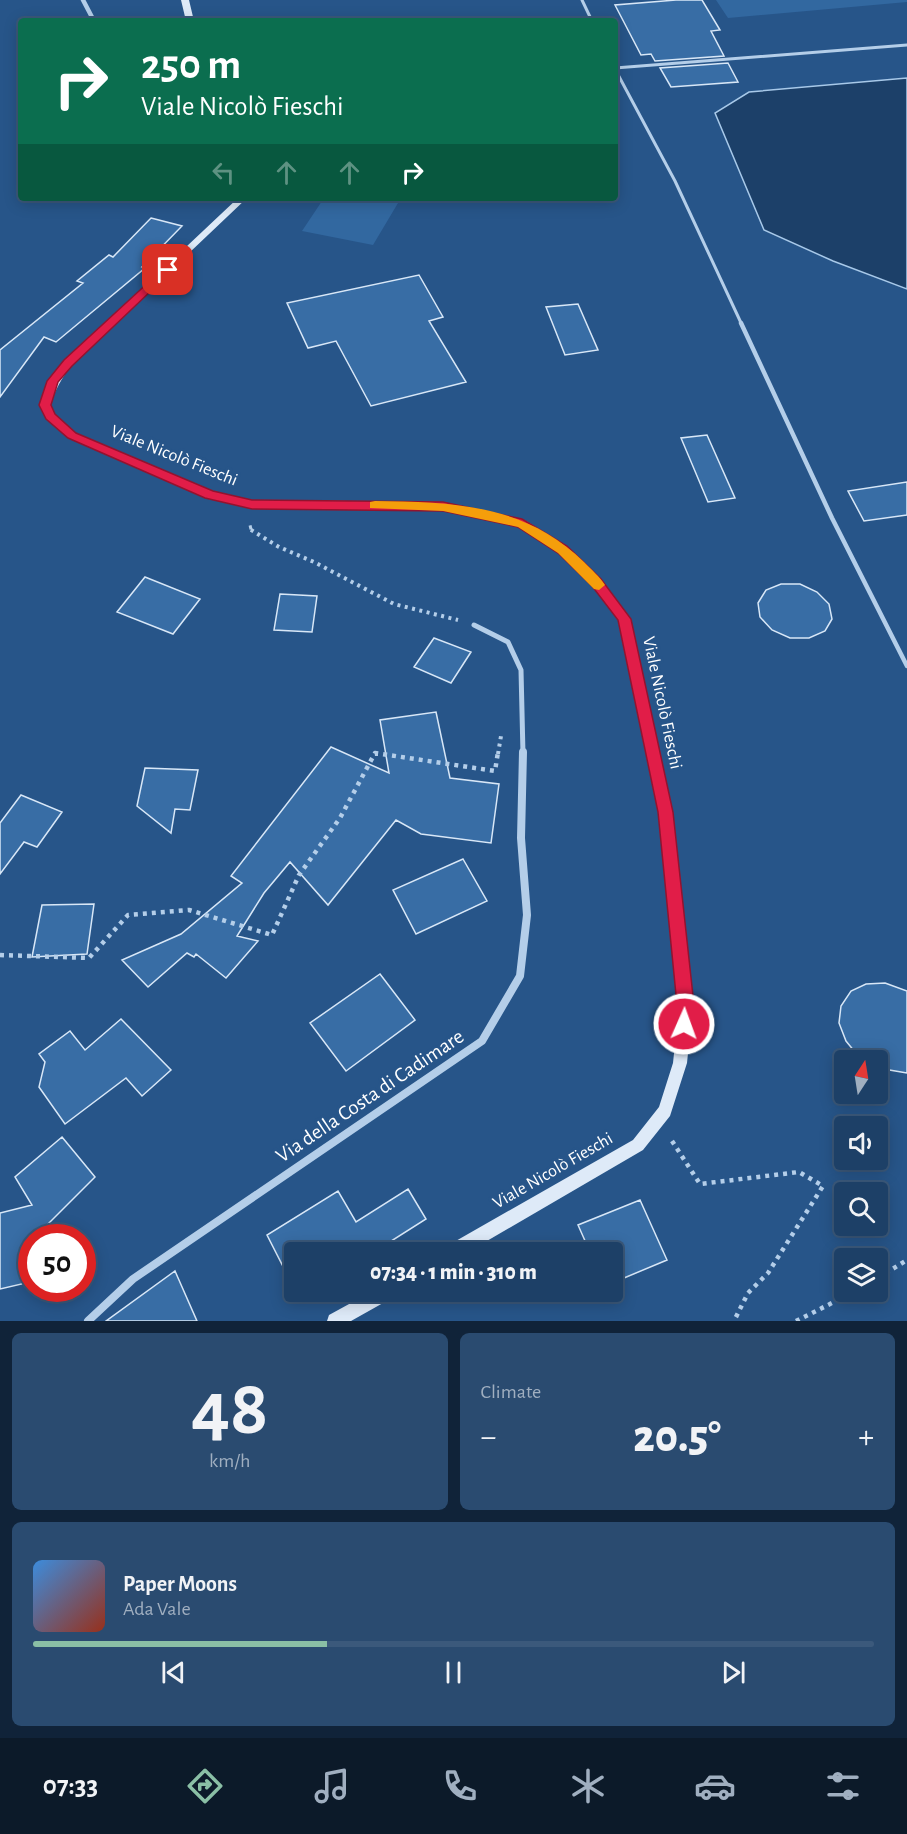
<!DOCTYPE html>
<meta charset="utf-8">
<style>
:root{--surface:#1d4067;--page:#2a4b70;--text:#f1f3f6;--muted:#a0afc0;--line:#3b597b;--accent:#8abfa5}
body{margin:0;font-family:"Alegreya Sans",sans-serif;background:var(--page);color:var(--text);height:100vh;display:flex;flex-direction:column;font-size:22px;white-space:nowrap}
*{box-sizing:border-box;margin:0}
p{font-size:20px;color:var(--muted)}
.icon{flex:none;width:33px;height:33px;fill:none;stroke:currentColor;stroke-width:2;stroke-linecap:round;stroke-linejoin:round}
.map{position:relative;height:1321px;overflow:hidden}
.side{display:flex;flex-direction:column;gap:12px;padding:12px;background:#102339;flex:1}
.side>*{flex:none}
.guide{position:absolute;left:18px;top:18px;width:600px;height:183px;border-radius:6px;box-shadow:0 3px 15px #0003,0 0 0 2px var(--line);background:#0b6e4f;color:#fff;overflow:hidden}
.needle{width:39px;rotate:12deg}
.fabs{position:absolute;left:834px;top:1050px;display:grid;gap:12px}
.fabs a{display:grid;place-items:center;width:54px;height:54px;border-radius:6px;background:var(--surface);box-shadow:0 3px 15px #0003,0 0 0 2px var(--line);font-size:30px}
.speed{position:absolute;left:18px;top:1224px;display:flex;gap:12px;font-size:30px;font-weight:700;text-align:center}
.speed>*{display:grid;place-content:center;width:78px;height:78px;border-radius:50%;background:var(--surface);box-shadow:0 3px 15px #0003,0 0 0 2px var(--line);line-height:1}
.speed .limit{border:9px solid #d22;background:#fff;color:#111}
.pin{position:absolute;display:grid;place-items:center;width:51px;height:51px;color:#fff;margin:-26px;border-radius:12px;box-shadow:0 3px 9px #0006}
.me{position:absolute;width:66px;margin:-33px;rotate:2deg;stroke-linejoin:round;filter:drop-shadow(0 0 4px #0008)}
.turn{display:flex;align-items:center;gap:21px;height:126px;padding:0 24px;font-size:27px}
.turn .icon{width:78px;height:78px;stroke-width:2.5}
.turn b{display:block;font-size:42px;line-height:51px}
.lanes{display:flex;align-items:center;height:57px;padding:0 24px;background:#0003;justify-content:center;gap:30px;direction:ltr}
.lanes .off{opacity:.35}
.big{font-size:45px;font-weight:800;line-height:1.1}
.side .card{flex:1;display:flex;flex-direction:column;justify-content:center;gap:9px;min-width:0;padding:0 21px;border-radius:9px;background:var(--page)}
.side .dial{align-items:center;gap:0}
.dial b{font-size:78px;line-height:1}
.song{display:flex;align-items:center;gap:18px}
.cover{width:72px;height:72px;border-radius:9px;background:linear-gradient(135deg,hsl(210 70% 55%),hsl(10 70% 35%))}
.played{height:6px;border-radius:3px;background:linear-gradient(90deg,var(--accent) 35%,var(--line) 35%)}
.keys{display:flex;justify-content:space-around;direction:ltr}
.heat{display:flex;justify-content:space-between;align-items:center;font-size:33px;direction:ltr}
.side .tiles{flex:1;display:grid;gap:12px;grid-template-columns:1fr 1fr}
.card:last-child{grid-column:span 2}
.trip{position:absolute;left:284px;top:1242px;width:339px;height:60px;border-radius:6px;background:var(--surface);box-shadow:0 3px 15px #0003,0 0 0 2px var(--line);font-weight:800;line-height:60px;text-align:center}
.dock{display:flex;height:96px;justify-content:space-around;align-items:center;background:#0c1a29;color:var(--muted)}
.dock .icon{width:42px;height:42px}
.dock .active{color:var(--accent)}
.dock b{font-size:27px;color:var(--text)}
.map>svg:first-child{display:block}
.green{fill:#3268a0}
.water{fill:#1c4069;stroke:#a8c9e9;stroke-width:1.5}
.building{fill:#386da5;stroke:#d8e7f7;stroke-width:1.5}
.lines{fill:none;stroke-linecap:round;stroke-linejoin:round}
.path-far1{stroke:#b4cee9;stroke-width:4;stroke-dasharray:3 4.5;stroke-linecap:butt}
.path{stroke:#b4cee9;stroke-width:4.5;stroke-dasharray:4 5;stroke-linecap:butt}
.lane-far1{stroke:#b4cee9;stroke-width:3}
.lane{stroke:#b4cee9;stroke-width:4.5}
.street-far2{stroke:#b4cee9;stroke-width:4.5}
.street-far1{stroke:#b4cee9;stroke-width:5}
.street{stroke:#b4cee9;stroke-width:8}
.secondary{fill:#deeaf8;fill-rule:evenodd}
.route{fill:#e11d48;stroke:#92132f;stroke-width:1.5}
.slow{fill:#f59e0b}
.labels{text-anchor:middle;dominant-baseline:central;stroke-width:6;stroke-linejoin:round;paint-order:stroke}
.street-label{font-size:18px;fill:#fff;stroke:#275589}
.near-street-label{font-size:21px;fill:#fff;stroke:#275589}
</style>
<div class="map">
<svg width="907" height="1321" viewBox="0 0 907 1321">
<rect width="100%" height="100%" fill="#275589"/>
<path class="green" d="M716 0H907V2L728 18Z
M324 198H401L373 245 302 231Z"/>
<path class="water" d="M907 78V289L833 261 764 230 715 113 749 92Z"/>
<path class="building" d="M676 0H702L720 30 711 31 724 56 655 61 651 54 641 55 615 5Z
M728 63 738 82 671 87 660 68Z
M151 218 182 226 142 267 145 268 56 342 44 337 0 397V350L83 283 77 281 109 255 113 257Z
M419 275 443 317 429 321 466 382 371 406 336 341 308 348 287 303Z
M578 304 598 350 565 355 546 307Z
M707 435 735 498 708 502 681 438Z
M907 482V515L864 521 848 491Z
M145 577 200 599 173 634 117 612Z
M781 584H800L817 592 829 604 832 619 825 631 809 638H790L772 630 760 617 758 603 766 590Z
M280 594 317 596 312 632 274 630Z
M434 638 471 652 451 683 414 667Z
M436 712 450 778 499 784 491 843 421 834 396 820 328 905 290 862 264 893 237 936 258 941 226 978 196 954 194 957 187 953 148 987 122 960 181 934 242 883 231 876 331 747 389 773 380 720Z
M145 768 198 770 190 810 175 809 171 833 137 806Z
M21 795 62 812 37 847 24 842 0 874V823Z
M463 859 487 901 416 934 393 890Z
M94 904 87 954 32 957 42 905Z
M380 974 415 1020 346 1071 310 1023Z
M885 983 907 991V1073L878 1068V1060H865L859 1057 846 1041 839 1023 841 1006 851 991 866 984Z
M121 1019 171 1070 142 1096 126 1078 65 1124 39 1087 45 1062 39 1054 70 1031 85 1050Z
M62 1137 95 1177 47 1225V1238H32V1253L27 1254 26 1283 0 1289V1213L32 1205 15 1177Z
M408 1189 426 1219 374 1252H294V1288L267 1235 338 1191 356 1222Z
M640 1200 667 1260 612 1283V1252H590L578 1225Z
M175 1271 197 1321H106Z"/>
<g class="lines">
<path class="path-far1" d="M252 527 248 528 279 547 314 562 394 604 458 620
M375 754H379
M498 754 501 736"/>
<path class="path" d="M0 955 89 958 128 915 189 910 272 935 299 875 340 818 375 753 495 771 498 752
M672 1141 700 1184 799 1172 823 1186 768 1273 748 1293 734 1321
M878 1278 907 1260
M796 1321 854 1292"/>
<path class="lane-far1" d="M582 0 592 21
M615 68 907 45
M615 69 675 181 742 325"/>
<path class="lane" d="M741 323 832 518 907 666"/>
<path class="street-far2" d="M83 0 94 21"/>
<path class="street-far1" d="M474 625 508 642 521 670 523 754"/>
<path class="street" d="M88 1321 133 1279 482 1041 520 976 527 915 521 838 523 752"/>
<path class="secondary" d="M181 0H189L194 21H186Z
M238 198H247L71 365C62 378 55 390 50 405L54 414 76 433 211 492 252 500 443 502 526 521 567 546 601 579 630 619 672 812 693 1005 687 1063 670 1116 643 1150 468 1252H445L447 1246 633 1140 659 1107 673 1063 679 1005 658 812 618 620 593 585 559 552 519 527 443 510 252 508 209 499 68 437 46 418 40 405 49 383 65 361Z
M371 1292H394L392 1298 351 1321H327L329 1315Z"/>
</g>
<path class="route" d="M164 268 173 270 72 366 58 382 51 405 55 414 76 433 213 491 252 500 443 502 522 519 567 546 601 579 631 619 673 812 694 1005 690 1030 684 1032 678 1030 675 1024 677 1005 658 812 618 620 592 586 558 553 518 527 443 511 252 509 205 498 68 438 46 419 39 405 47 381 64 360Z"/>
<path class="slow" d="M375 501C453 502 525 504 584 562 591 569 600 577 605 585L599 590 594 589 558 553 518 527 443 511 370 508V502Z"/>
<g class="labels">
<g class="street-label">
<text transform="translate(174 456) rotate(22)">Viale Nicolò Fieschi</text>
<text transform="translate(662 703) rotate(78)">Viale Nicolò Fieschi</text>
<text transform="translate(553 1171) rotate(-30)">Viale Nicolò Fieschi</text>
</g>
<g class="near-street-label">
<text transform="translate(370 1096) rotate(-34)">Via della Costa di Cadimare</text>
</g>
</g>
</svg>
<div class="fabs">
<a><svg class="needle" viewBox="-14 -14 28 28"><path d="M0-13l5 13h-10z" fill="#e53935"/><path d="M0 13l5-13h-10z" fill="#a0afc0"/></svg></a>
<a><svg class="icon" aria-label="sound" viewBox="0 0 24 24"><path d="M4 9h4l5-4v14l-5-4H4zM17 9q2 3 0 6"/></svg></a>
<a><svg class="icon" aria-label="search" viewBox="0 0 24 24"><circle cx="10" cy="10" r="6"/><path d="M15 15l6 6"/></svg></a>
<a><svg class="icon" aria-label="layers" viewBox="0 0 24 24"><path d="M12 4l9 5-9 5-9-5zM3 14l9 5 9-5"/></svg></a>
</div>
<div class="speed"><div class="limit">50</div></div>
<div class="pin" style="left:168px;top:270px;background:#d93025"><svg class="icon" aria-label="arrive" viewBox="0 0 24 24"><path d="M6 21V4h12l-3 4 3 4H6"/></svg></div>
<svg class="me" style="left:684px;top:1024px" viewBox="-20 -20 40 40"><circle r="17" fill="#e11d48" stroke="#fff" stroke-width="3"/><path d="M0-11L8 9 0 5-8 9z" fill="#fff"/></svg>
<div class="trip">07:34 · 1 min · 310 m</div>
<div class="guide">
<div class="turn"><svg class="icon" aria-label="right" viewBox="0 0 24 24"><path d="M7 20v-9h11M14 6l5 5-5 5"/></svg><div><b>250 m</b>Viale Nicolò Fieschi</div></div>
<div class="lanes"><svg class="icon off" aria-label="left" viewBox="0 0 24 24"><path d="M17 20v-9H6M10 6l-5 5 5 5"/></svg><svg class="icon off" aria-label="ahead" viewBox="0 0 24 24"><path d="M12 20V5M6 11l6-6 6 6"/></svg><svg class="icon off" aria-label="ahead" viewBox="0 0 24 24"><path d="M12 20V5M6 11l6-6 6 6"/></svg><svg class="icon" aria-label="right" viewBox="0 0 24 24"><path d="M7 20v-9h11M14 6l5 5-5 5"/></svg></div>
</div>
</div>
<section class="side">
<div class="tiles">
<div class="card dial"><b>48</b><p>km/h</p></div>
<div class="card"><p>Climate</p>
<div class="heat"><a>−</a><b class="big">20.5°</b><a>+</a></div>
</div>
<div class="card">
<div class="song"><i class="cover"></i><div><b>Paper Moons</b><p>Ada Vale</p></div></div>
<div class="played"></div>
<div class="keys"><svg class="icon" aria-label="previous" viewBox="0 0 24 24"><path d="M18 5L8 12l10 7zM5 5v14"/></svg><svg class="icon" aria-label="pause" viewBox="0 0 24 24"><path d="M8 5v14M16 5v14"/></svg><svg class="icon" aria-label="next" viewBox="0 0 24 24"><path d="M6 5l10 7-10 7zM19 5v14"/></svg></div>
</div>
</div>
</section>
<nav class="dock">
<b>07:33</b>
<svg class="icon active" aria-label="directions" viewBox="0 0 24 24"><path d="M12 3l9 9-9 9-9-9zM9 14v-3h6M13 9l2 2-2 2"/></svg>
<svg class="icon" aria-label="music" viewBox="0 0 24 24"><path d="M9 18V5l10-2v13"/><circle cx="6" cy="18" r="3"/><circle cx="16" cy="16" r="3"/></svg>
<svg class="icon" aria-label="phone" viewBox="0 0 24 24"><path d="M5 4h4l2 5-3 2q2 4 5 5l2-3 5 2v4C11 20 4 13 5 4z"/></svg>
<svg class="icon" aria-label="climate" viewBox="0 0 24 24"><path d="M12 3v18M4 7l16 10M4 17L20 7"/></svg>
<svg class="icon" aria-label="car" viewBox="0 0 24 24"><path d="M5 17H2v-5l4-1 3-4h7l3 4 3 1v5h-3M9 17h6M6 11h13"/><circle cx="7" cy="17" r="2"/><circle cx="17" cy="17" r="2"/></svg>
<svg class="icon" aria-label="filters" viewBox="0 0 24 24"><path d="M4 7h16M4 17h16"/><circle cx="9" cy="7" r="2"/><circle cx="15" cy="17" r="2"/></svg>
</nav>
